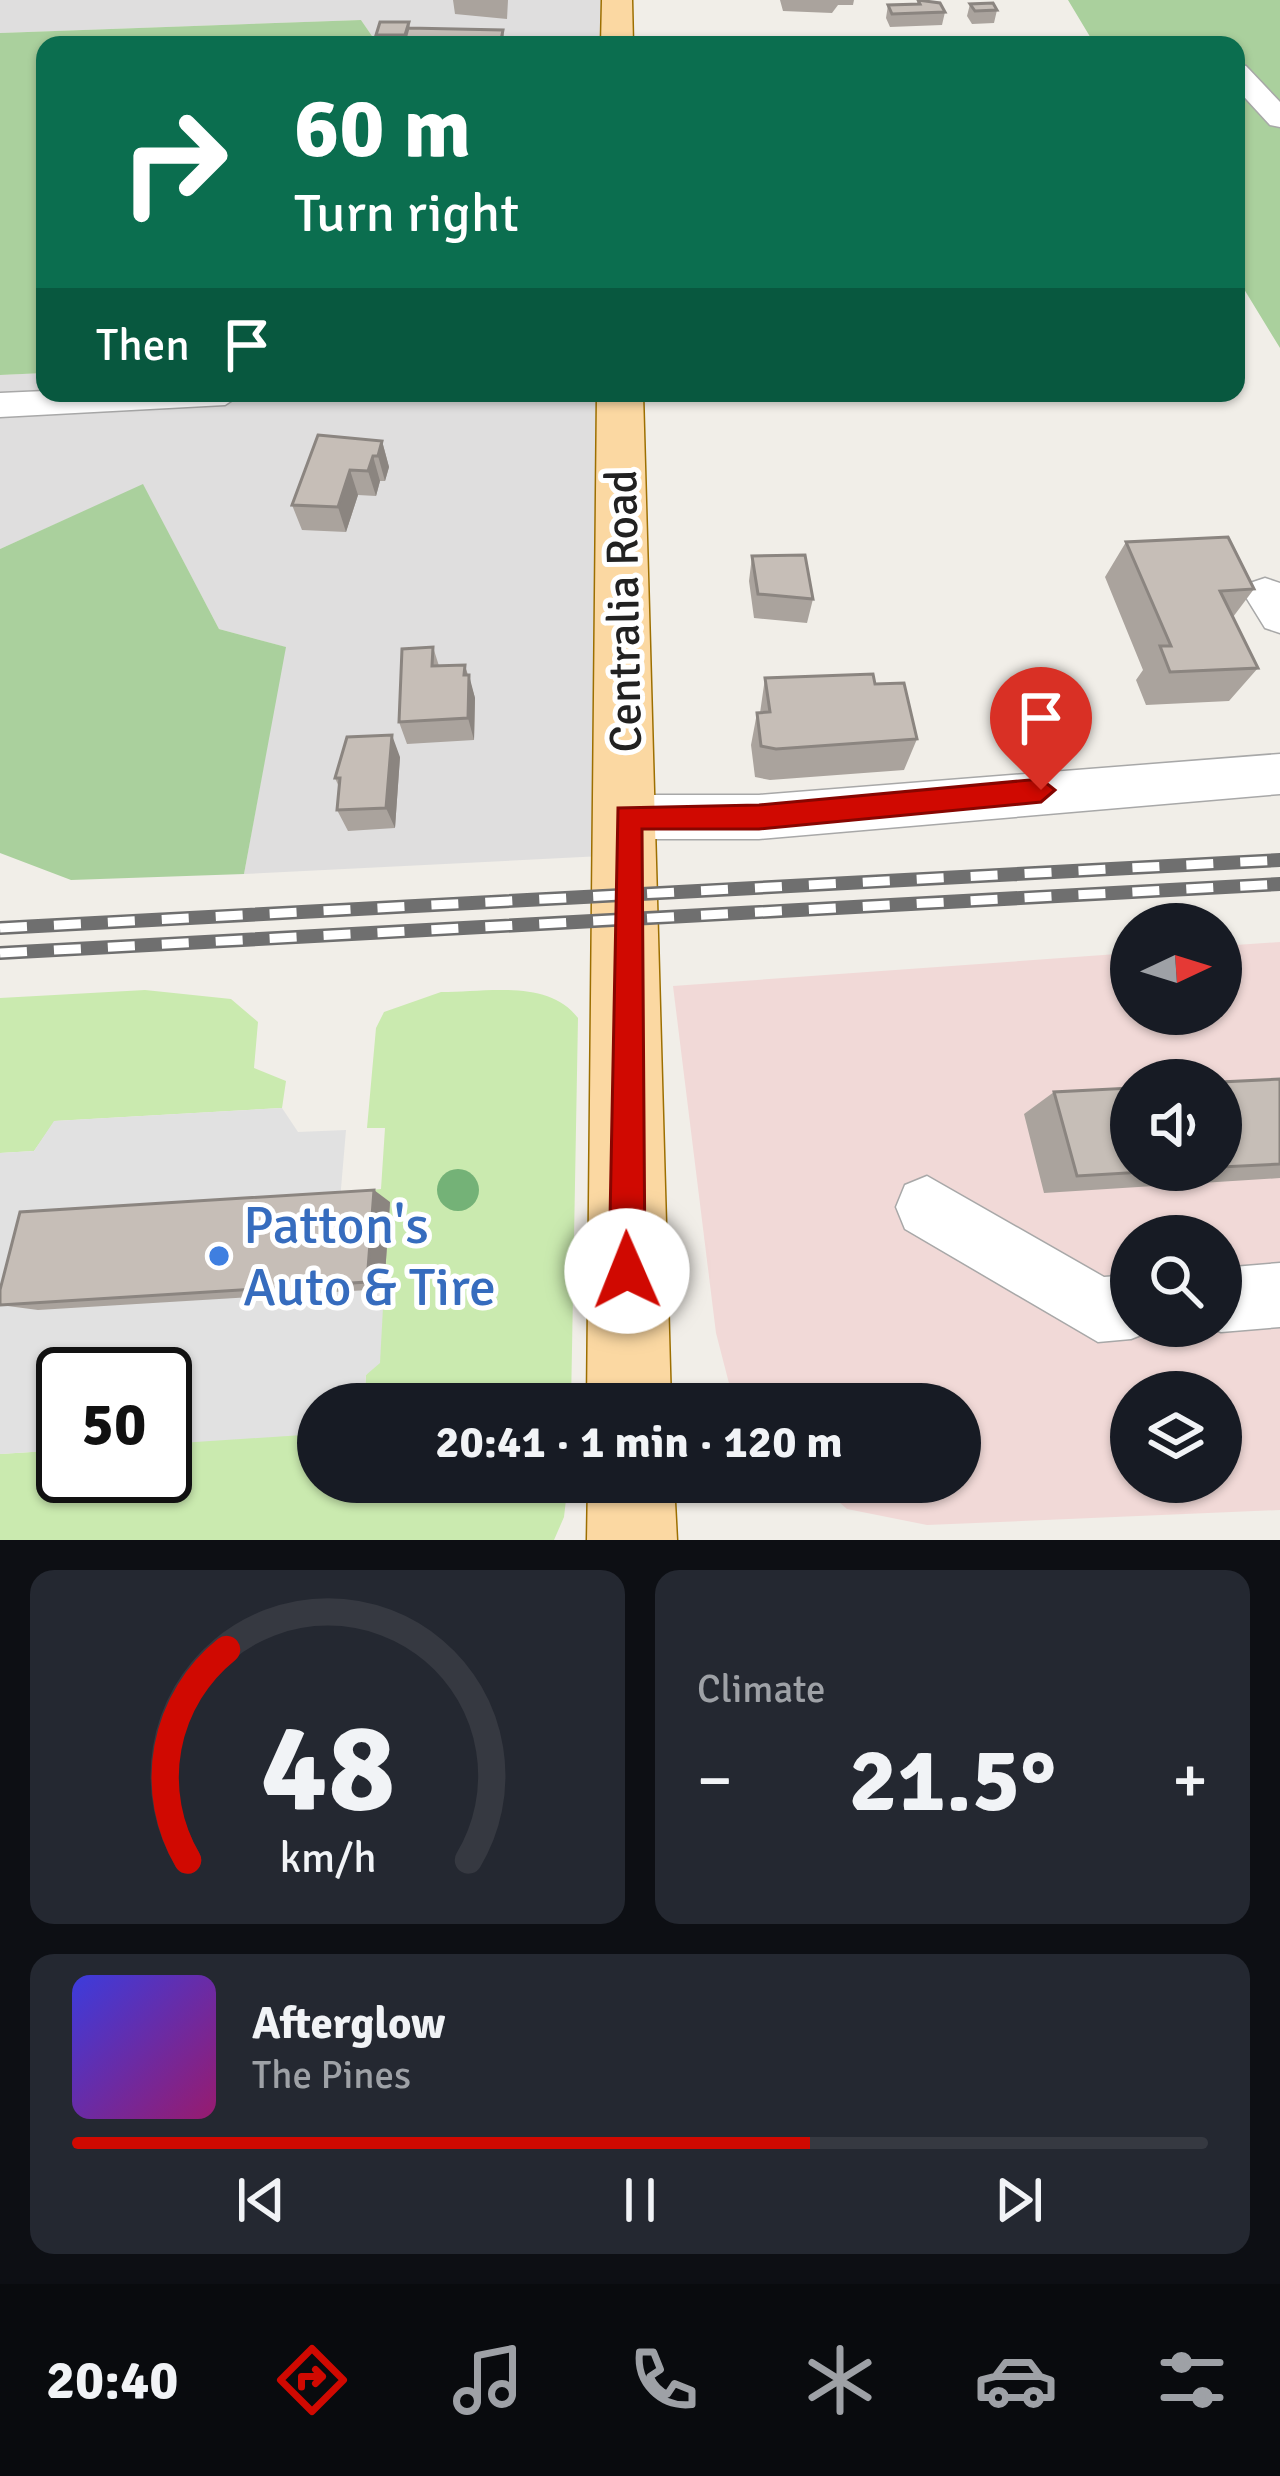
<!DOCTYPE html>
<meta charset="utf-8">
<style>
:root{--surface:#171b24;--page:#242831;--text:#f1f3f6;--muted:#9ea1a6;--line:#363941;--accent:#d00901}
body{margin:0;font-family:Signika,sans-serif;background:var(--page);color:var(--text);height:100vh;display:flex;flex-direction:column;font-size:45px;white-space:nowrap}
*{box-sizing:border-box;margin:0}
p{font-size:39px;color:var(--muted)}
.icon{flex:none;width:66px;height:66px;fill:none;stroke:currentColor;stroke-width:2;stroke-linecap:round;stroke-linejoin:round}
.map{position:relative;height:1540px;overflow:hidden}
.side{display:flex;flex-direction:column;gap:30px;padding:30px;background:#0d0f14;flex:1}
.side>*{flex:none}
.hud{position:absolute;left:36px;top:36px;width:1209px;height:366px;border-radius:24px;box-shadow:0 3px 9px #0004;background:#0b6e4f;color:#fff;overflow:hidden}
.needle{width:78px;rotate:86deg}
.fabs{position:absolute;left:1110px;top:903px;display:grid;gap:24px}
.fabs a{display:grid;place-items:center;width:132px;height:132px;border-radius:50%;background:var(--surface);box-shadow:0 3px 9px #0004;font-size:60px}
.speed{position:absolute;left:36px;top:1347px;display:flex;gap:24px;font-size:60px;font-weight:700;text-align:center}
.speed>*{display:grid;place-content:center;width:156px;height:156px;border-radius:50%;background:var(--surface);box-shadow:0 3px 9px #0004;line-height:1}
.speed .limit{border:6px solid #111;border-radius:18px;background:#fff;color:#111}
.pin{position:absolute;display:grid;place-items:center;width:102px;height:102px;color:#fff;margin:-123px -51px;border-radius:50% 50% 50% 0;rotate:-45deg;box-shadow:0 0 12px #0007}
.pin .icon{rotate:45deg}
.me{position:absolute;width:132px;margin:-66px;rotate:359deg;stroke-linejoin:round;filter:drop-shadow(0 0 9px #0008)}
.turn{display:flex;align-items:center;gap:42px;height:252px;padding:0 60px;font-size:54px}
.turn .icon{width:156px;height:156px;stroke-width:2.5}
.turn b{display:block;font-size:84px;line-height:102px}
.then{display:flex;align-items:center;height:114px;padding:0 60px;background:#0003;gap:24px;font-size:45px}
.big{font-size:90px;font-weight:800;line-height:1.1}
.side .widget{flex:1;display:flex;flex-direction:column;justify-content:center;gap:18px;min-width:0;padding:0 42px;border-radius:24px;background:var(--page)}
.side .dial{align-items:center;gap:0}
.dial svg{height:312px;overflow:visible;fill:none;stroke:var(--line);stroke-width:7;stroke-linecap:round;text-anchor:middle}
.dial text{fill:var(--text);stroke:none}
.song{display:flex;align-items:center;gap:36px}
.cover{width:144px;height:144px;border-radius:18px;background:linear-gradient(135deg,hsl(240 70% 55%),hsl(320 70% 35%))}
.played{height:12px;border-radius:6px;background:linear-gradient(90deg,var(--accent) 65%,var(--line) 65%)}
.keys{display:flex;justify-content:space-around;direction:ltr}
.heat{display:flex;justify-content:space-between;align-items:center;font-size:66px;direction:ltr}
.side .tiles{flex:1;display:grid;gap:30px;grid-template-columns:1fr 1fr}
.widget:last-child{grid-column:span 2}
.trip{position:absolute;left:297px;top:1383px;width:684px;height:120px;border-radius:60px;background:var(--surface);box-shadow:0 3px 9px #0004;font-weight:800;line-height:120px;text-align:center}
.dock{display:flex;height:192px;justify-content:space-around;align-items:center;background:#090b0e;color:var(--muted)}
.dock .icon{width:84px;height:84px}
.dock .current{color:var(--accent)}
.dock b{font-size:54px;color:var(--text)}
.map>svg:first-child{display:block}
.residential{fill:#dfdede}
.commercial{fill:#f1d9d7;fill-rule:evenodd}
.grass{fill:#caeaaf}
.forest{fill:#aad09d}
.parking{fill:#e1e1e1}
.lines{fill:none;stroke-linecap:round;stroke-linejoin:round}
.minor-casing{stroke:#a8a8a8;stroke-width:3}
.major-casing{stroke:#9d6f01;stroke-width:3}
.minor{fill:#fff;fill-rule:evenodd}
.major{fill:#fbd8a2;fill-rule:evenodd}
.rail-casing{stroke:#6f6f6f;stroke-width:14}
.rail{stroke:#fff;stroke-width:9;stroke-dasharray:27;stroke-linecap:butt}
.tree{fill:#74b277}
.wall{fill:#aaa39d}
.shaded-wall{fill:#8b8580}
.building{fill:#c6beb7;stroke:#8b8580;stroke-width:3}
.route{fill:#d00901;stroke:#870601;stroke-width:3}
.shop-dot{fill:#3f7fe0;stroke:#fff;stroke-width:4.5}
.labels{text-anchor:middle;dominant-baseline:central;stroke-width:10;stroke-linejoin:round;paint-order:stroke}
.street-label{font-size:45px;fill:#212121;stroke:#fff}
.near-shop-label{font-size:54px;fill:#366cbe;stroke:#fff;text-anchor:start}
</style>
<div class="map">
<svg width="1280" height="1540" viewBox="0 0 1280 1540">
<rect width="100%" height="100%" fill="#f1eee8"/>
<path class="residential" d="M0 0H615V45H363L372 36 361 20 0 33Z
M45 373V393H617L622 855 244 874 285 647 219 629 143 485 0 549V375Z"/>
<path class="commercial" d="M1280 942V1510L927 1525 847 1509 816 1482H960V1404H740L732 1395 716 1333 673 986 1131 953V1014H1221V946ZM1131 1080H1221V1170H1131ZM1131 1236H1221V1326H1131ZM1131 1392H1221V1482H1131Z"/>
<path class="grass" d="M145 990 231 999 258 1022 254 1068 286 1081 282 1108 55 1121 34 1151 0 1153V998Z
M441 992C486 992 549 979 578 1018L571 1404H364L366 1375 373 1365 341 1193 381 1189 385 1128H367L376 1028 384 1012Z
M318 1433V1482H568L564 1517 554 1540H0V1454L63 1450V1476H165V1443Z"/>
<path class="forest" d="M1068 0H1280V348L1236 276V45H1095Z
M361 20 372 36 363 45H45V373L0 375V33Z
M143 484 219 629 286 647 244 874 71 880 0 853V549Z"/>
<path class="parking" d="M282 1108 298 1132 346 1130 339 1212 384 1289 380 1363 366 1375 364 1404H318V1434L165 1444V1374H63V1450L0 1454V1153L34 1151 54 1121Z"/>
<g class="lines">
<g class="minor-casing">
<path id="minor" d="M1236 64 1246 66 1280 102V127L1270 125 1236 88Z
M45 391V393H243L225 405 0 417V393Z
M1265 578 1280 583V633L1265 628 1244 594 1250 583Z
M1280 754V794L759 839H628L611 832 603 817 611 802 628 795H759Z
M927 1176 1104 1277 1131 1275V1326L1154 1330 1131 1339 1098 1342 905 1229 896 1207 905 1185Z
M1280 1263V1327L1221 1332 1206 1326H1221V1268Z"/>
</g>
<g class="major-casing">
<path id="major" d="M602 0H632L633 45H601Z
M597 393H643L671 1404H587Z
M588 1482H674L677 1540H587Z"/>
</g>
<use href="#minor" class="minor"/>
<use href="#major" class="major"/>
<g class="rail-casing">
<path id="rail" d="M0 928 1280 860
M0 953 1280 884"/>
</g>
<use href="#rail" class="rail"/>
</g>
<circle class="tree" cx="458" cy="1190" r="21"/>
<path class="wall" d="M453 0H508L507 19 455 14Z
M780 0H854L853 5H838L832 13 783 11Z
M918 0 945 12 942 25 890 27 886 18 888 5 917 4Z
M970 4 997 10 994 23 972 24 967 16Z
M409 22 410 28 503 30 505 45H377L376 35Z
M382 441 389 467 385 481H380L376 496 358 495 346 532 302 530 292 505Z
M1126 542 1254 589 1233 617 1258 668 1229 701 1146 705 1136 680 1143 670 1105 577Z
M752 556 813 599 807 623 754 618 749 581Z
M433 647 439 666 465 665 475 698 474 740 407 744 399 722Z
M765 678 875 684 917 739 904 770 770 780 755 777 751 745 757 713H760Z
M400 757 395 828 348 831 337 810 339 787 335 778Z
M1280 1079V1178L1044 1193 1024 1114 1054 1092 1131 1170H1221V1082Z
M390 1202 384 1289 38 1310 0 1305Z"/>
<path class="shaded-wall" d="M382 441 389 467 385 481 378 456Z
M373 456 380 481 376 496 368 471Z
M350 470 358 495 346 532 338 507Z
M465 665 469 683V675L475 698 474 740 468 718Z
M392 735 400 757 395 828 386 808Z
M374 1190 390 1202 384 1289 367 1282Z"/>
<path class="building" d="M918 0 940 3 945 12 892 14 888 5 920 4Z
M993 3 997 10 975 11 970 4Z
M380 22H409L405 35H376Z
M408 28 503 30 500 45H421L422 39H405Z
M318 435 382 441 378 456H373L368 471 350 470 338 507 292 505Z
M1228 537 1254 589 1220 591 1258 668 1170 672 1160 646H1171L1126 542Z
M805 555 813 599 758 594 752 556Z
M433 647 432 666 465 665 464 675H469L468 718 399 722 402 649Z
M873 674 875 684 904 683 917 739 776 749 761 746 757 713 770 712 765 678Z
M392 735 386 808 337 810 340 778H335L347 737Z
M1280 1079V1164L1221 1167V1082Z
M1131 1088V1170H1177L1077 1176 1054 1092Z
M374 1190 367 1282 0 1305V1290L20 1212Z"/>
<path class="route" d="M1041 779 1055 790 1041 802 759 829H642L645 1271 640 1283 627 1289 614 1283 609 1271 618 808 759 805Z"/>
<circle class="shop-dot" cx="219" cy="1256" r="12"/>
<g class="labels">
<g class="street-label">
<text transform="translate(624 611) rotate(-91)">Centralia Road</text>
</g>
<g class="near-shop-label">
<text x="243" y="1225">Patton's<tspan x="243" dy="62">Auto &amp; Tire</tspan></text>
</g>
</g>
</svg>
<div class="fabs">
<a><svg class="needle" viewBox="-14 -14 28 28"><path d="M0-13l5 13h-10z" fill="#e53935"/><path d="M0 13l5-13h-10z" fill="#9ea1a6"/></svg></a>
<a><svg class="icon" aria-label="sound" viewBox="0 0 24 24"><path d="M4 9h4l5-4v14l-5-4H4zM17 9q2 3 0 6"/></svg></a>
<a><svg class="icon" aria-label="search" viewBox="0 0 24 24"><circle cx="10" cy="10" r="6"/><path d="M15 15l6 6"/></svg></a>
<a><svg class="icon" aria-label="layers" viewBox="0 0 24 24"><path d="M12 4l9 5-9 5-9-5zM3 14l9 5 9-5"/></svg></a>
</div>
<div class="speed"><div class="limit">50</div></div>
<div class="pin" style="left:1041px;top:790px;background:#d93025"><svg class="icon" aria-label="arrive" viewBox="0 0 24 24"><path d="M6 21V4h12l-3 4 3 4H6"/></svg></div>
<svg class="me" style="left:627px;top:1271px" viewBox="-20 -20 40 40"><circle r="19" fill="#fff"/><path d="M0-13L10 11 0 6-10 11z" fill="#d00901"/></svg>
<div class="trip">20:41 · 1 min · 120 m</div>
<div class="hud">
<div class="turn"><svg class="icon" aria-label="right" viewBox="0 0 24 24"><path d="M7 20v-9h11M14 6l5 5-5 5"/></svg><div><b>60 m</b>Turn right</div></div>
<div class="then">Then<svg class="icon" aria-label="arrive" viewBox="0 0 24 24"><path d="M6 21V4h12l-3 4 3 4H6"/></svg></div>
</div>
</div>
<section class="side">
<div class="tiles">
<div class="widget dial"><svg viewBox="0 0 100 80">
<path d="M14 69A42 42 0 1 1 86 69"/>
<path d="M14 69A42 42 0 0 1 24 15" stroke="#d00901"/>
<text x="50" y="56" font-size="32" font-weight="700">48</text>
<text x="50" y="72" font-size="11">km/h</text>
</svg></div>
<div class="widget"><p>Climate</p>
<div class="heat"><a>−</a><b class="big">21.5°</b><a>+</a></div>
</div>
<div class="widget">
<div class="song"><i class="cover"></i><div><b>Afterglow</b><p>The Pines</p></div></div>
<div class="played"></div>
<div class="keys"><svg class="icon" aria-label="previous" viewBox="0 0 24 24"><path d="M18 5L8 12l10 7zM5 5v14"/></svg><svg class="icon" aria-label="pause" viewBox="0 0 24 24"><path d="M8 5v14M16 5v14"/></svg><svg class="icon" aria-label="next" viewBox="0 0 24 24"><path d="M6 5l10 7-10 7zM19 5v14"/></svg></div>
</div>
</div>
</section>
<nav class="dock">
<b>20:40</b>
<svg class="icon current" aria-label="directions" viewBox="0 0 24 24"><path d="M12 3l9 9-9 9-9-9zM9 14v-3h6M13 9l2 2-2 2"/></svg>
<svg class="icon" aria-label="music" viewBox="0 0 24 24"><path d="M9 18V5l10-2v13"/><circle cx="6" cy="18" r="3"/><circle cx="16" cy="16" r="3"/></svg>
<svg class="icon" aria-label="phone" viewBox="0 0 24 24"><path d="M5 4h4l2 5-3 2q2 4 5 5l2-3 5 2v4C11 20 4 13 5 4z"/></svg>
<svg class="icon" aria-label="climate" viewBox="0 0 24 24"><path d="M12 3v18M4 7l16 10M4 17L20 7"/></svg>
<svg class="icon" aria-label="car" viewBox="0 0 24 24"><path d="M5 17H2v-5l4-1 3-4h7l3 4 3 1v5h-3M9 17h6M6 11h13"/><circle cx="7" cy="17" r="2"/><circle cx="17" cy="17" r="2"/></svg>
<svg class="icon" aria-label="filters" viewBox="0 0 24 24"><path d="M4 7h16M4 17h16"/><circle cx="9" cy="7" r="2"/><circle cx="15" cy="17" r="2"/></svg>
</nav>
